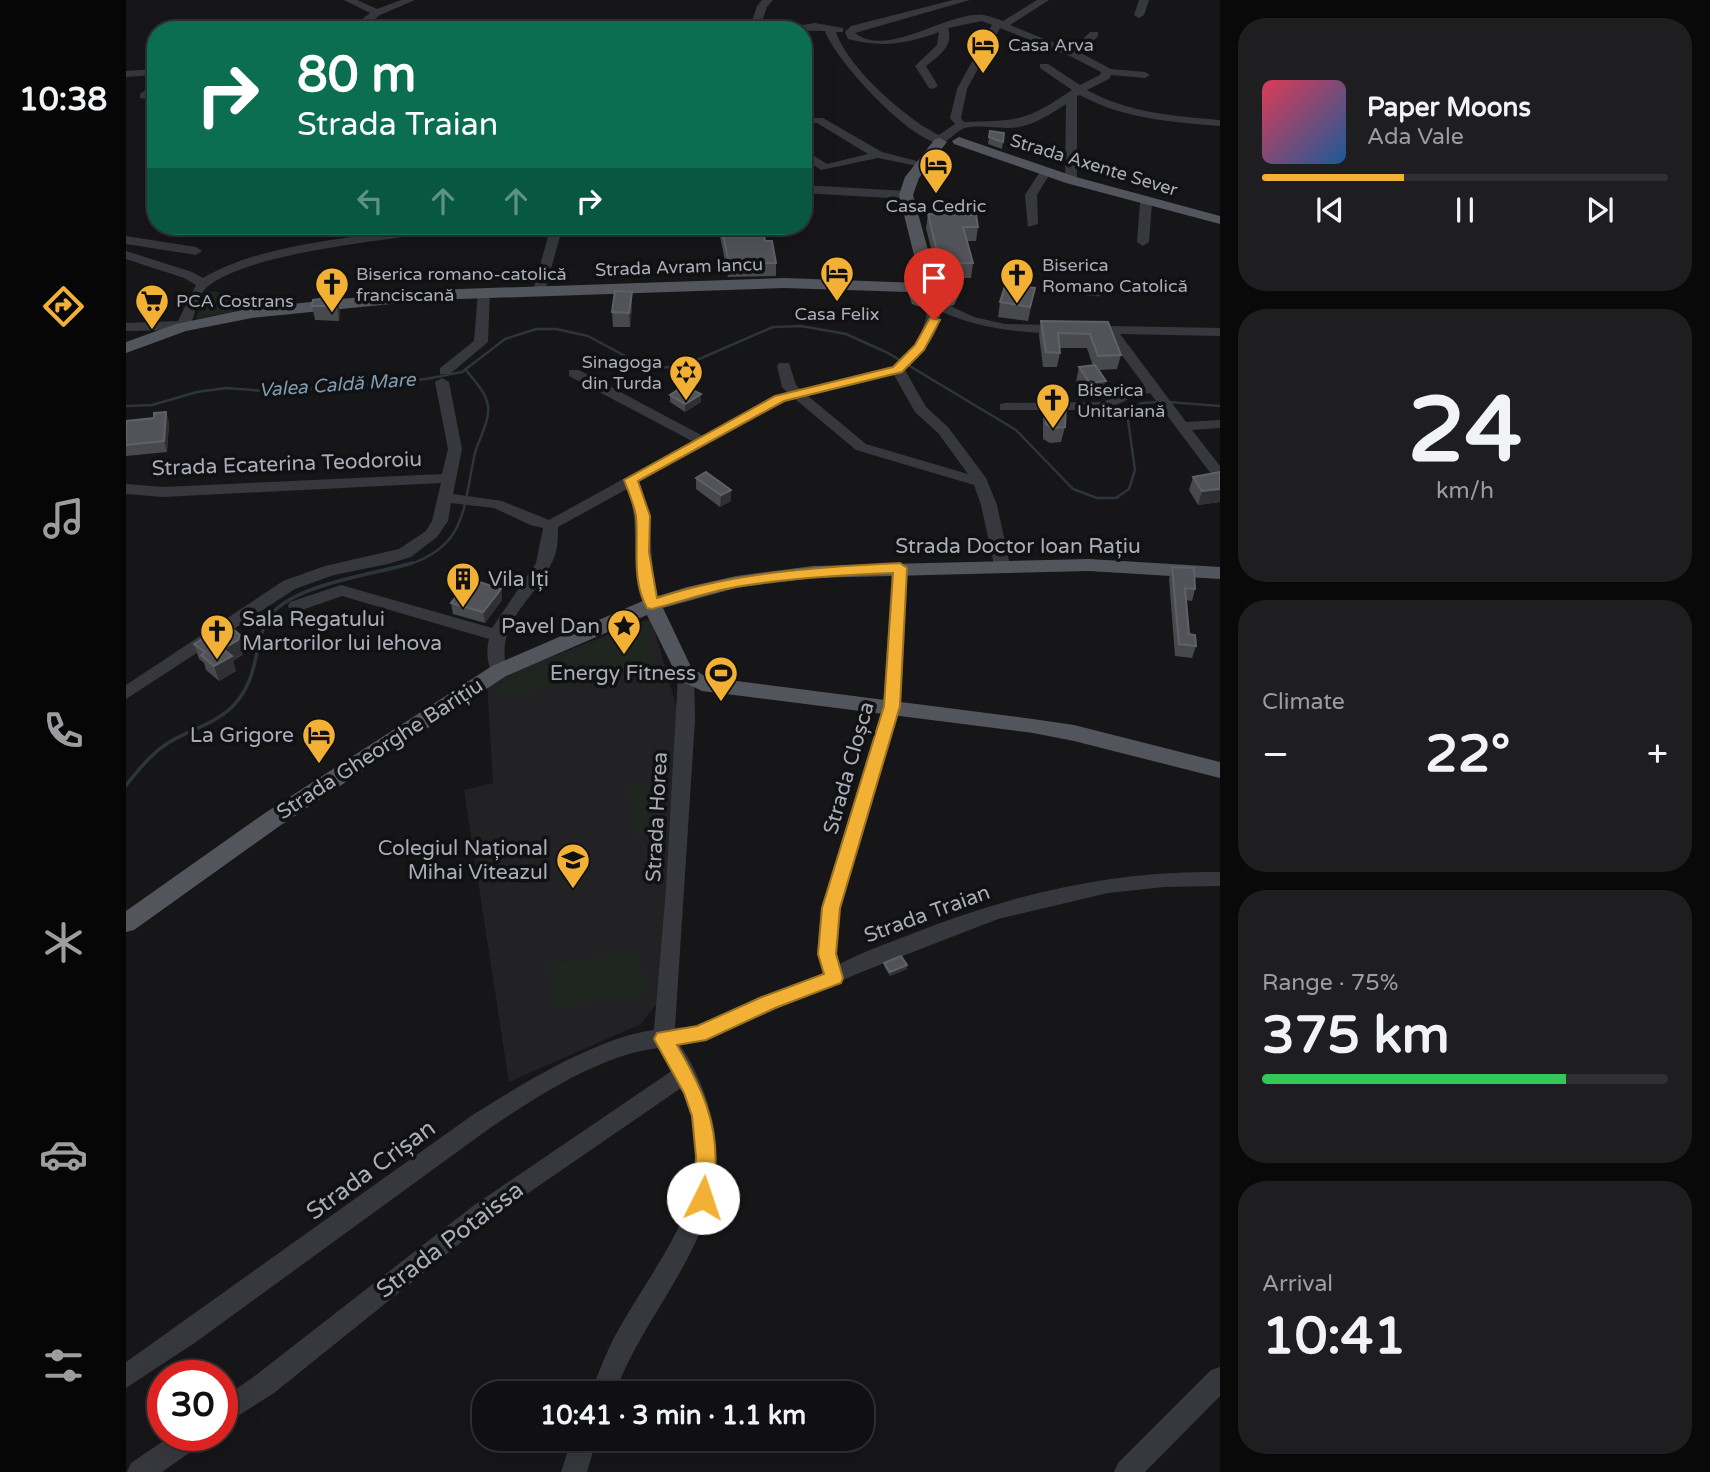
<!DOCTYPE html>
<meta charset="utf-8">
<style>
:root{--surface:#101012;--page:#1e1e20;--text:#f1f3f6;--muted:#9c9d9f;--line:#303032;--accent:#f2b134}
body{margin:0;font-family:"Varela Round",sans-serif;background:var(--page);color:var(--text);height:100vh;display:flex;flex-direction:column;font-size:26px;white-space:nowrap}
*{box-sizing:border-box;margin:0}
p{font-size:23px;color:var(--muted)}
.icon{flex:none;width:38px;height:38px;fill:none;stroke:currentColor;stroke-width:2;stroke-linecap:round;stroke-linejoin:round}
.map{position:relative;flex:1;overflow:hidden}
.details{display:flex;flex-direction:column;gap:18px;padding:18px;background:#09090a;width:490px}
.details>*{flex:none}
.guide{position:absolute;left:21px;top:21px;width:665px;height:214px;border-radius:28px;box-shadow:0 7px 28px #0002,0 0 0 2px var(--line);background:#0b6e4f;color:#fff;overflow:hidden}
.speed{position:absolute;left:21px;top:1360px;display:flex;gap:14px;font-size:35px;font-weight:700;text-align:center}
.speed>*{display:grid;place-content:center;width:91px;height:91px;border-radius:50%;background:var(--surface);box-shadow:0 7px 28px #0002,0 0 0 2px var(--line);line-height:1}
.speed .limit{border:10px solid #d22;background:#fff;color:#111}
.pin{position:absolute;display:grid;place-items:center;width:60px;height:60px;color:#fff;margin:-72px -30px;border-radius:50% 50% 50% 0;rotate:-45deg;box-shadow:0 0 7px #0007}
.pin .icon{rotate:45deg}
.me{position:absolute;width:77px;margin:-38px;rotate:4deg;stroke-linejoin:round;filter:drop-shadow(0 0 5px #0008)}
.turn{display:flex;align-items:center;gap:24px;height:147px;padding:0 35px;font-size:32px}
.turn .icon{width:91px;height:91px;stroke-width:2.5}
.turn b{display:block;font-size:49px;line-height:60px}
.lanes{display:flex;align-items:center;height:66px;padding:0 35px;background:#0003;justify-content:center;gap:35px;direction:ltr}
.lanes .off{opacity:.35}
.big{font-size:52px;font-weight:700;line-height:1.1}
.details .tile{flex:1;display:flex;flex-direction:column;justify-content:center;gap:10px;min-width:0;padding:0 24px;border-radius:28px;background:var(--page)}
.details .dial{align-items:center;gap:0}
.dial b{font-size:91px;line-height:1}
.song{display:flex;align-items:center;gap:21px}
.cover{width:84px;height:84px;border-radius:10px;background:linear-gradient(135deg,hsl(350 70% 55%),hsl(210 70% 35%))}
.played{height:7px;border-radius:4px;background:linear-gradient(90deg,var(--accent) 35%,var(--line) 35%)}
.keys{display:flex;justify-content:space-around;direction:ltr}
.heat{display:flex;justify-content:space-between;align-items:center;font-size:38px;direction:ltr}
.charge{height:10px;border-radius:5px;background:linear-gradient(90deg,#34c759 75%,var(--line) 0)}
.trip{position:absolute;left:346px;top:1381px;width:402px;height:70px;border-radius:28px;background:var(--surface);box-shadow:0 7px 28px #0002,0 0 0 2px var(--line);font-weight:700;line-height:70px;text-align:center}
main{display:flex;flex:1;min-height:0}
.tab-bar{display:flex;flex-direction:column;width:126px;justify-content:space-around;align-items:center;background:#060607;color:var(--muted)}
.tab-bar .icon{width:49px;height:49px}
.tab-bar .on{color:var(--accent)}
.tab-bar b{font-size:32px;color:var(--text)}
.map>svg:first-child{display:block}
.built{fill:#222225}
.green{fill:#1e261f}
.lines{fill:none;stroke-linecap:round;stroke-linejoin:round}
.stream-far1{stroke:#2c353c;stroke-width:2.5}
.stream{stroke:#2c353c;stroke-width:3.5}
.minor-tunnel{stroke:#333438;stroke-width:14;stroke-dasharray:14 7;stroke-linecap:butt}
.minor{fill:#37383d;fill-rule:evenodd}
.major{fill:#53555c;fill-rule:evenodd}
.wall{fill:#47494d}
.shaded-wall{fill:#2f3033}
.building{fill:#525359;stroke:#5f6168;stroke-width:2}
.route{fill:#f2b134;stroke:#9d7322;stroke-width:2}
.labels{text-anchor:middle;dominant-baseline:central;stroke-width:7;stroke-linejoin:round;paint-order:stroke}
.far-poi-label{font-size:18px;fill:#a8adb8;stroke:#111113;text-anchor:start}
.far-street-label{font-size:18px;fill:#a8adb8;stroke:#111113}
.far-water-label{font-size:19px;font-style:italic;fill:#7f9bb3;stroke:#111113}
.street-label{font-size:21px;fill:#a8adb8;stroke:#111113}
.poi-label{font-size:21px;fill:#a8adb8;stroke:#111113;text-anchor:end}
.near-street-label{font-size:24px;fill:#a8adb8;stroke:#111113}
</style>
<main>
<nav class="tab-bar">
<b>10:38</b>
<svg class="icon on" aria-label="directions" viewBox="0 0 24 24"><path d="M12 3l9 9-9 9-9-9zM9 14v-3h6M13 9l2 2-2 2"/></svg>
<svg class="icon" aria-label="music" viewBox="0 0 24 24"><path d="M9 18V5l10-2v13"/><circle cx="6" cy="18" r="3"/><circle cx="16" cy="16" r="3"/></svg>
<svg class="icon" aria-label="phone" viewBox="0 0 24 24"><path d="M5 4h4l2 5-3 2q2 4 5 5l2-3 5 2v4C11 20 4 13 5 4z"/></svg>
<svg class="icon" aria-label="climate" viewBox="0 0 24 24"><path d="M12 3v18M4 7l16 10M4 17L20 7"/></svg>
<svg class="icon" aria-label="car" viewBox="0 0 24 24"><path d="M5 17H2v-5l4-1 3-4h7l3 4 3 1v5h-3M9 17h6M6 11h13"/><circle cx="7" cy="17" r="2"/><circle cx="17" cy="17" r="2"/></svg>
<svg class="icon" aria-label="filters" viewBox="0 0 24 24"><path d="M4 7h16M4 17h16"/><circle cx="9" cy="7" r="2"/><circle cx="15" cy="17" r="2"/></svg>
</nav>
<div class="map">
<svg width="1094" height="1472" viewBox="0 0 1094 1472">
<rect width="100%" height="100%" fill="#161618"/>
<path class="built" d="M525 618 552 712 534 991 530 1004 515 1024 383 1082 338 790 367 783 361 682Z"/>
<path class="green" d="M80 291 166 300 70 319Z
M519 624H521L530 675 375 694 373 684Z
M528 783 538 832 511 835 501 787Z
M512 952 520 994 428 1007 423 964Z"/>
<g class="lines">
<path class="stream-far1" d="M1042 402 1094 406
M0 406 26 405 71 392 100 388 151 392 300 379 336 372 379 339 410 329H430L462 336 512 363 531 368 557 366 647 327 675 326 720 334 762 353 890 430 947 489 971 498H990L1003 489 1009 470 1001 413 1015 403 1034 402
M281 565C342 546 337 506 349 453 353 439 364 420 362 406 360 392 348 380 339 369"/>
<path class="stream" d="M0 785C13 770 24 754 42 743 63 730 89 724 107 706 130 682 128 655 138 627 151 585 249 575 286 563"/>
<path class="minor-tunnel" d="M967 296 968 283"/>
<path class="minor" d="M218 0H231L251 9 275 0H289L254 15 234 30H222L244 13Z
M636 0H647L641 7 633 30H623L631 6Z
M827 0H844L729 33C762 59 819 12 857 15 863 16 872 19 877 21L911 0H923L884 25 946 50 964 32H972V36L955 53 985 69 1019 72 1024 75 1019 78 985 75 983 79 961 90C1002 113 1048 116 1094 120V126C1046 122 997 119 954 95L951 96V180L945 183 939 180 940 104C926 113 910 124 893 127 875 130 856 124 839 128 829 131 821 145 811 143 780 136 709 60 699 31L644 30 689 23 717 28V32H710C722 68 780 119 813 135L829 124 824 118 831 89 866 25 856 21 822 28C828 47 812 56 800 66L812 86 807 89 803 88 789 66 811 45 813 32C781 44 756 48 722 39L719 32 725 26ZM874 28 944 56 975 72 974 75 954 85 922 64H914V68L946 90C900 121 893 121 838 122L835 118 841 89Z
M1013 0H1023L1018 15 1013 18 1008 15Z
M30 69V75L0 77V71Z
M30 82V91L26 94 30 95V101L14 98V94Z
M677 118H697L756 152 802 164 796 167 752 158 695 170 677 158V149L701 164 742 154 691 123 677 124Z
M919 169 925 172 911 195 912 224 902 227 899 195 915 170Z
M677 185 780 191 786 195 780 199 677 193Z
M1020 199 1026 203 1023 242 1017 246 1011 242 1014 203Z
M307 226H334L328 230C271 239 121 252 81 287 69 298 70 319 61 330L0 331V323L52 321 70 285 58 278 0 259V251L66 272 77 278C137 242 238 237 307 226Z
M425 226H437L419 290 413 294 407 290Z
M0 236 70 247 76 251 70 255 0 244Z
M358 288 364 292 362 342 324 374H314V368L348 341 352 292Z
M807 302 818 303 848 317 879 324 1094 328V336L994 334 1060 422 1094 420V428L1066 430 1094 466V480L1089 479 1024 393 1010 395 981 410H874V404L879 403 978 402 1001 388 1018 385 980 334C921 333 869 336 814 311 816 334 794 355 779 370L800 407 822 427 860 478 871 505 884 565 882 569H870L868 565 855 505 848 485 730 450 669 399 659 402 513 482C530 521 521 565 534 605L532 609H520C500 572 517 527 501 489L432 527C432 538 432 550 427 560 409 602 368 619 381 671L379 675H367C361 664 360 651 363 639L216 596 176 610H164L162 606 164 602 215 585 366 628 410 563 417 528 404 525 368 508 325 503 322 521 311 537 285 557 262 564 208 575 169 589 0 699V685L157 581 199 566 273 549 300 531 306 521 315 483 37 497 0 494V484L37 487 316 474 322 449 309 382 316 378 323 382 336 449 327 494 376 501 423 520 566 441 443 376V370H453L577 436 649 396 662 393 656 387 651 366 653 363H663L670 385 675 390C704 383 736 378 764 368 784 360 802 326 801 306ZM768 375 789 412 812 433 842 474 740 444 682 396Z
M774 563 782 568 775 706 715 908 711 954 714 964C735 952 760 944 783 935 883 895 986 870 1094 872V886L1038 887 982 893 872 919 733 973 580 1040 554 1045C570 1068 581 1096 587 1123 609 1230 523 1300 489 1393H465C474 1368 484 1343 498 1320 545 1240 596 1187 555 1088L363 1220 148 1393 96 1426V1399L130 1375 347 1206 547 1070 532 1048C474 1055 412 1096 364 1128L70 1342 0 1388V1362L348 1114C396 1084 472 1037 528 1030L540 889 552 675 554 671H566L568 675 569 720 549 1028 571 1026 635 996 697 973 691 954 695 908 757 706 766 568Z
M1094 1367V1396L1019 1472H988L992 1463 1085 1370Z
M46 1435H79L76 1444 36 1472H1L5 1463Z
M446 1438H471L461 1472H435Z"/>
<path class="major" d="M833 137 950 177 1094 216V224L940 183 828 144 826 141Z
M814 138 821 142 793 178 787 195 811 283C820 285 827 287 833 295L828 305C811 310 802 310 786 304L782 292 658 288 305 300 126 318 60 331 0 353V342L50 324 126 308 305 290 658 278 795 283 773 195 779 177 809 139ZM805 292 817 296 816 299 808 301 798 298V294Z
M963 559 1094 567V579L963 571 687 578 610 588 537 608 565 667 580 677 907 719 948 725 1094 762V778L948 741 907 733 576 691 553 680 521 615 380 676 155 825 8 930 0 932V911L139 813 366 666 519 600 561 587 610 576 687 566Z"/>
</g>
<path class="wall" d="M864 131 878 133 876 149 862 144Z
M802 214 852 227 850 241H841L847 263 845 278H812L800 228Z
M593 226H636L639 241 650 263V276L602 277 593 231Z
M904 287 909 288 902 321 872 317 874 302Z
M211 297 214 312 213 321 189 320 186 306Z
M506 306 504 327H487L486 312Z
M915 321 982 322 995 355 991 369 973 370 977 395 961 398 950 382 953 367 967 366 961 348H933L934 353 931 367H917L913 335Z
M544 395 575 402 559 412 544 402Z
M920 405 939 427 935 442 924 443 917 439V419Z
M40 412 43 423 41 452 0 456V421L28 418Z
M1094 472V502L1072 505 1063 490 1067 477Z
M570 478 605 490V501L594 507 570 489Z
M1046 567 1069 589 1066 601 1060 600 1063 634 1070 646 1066 658 1049 656 1043 579Z
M375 589 376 600 359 623 327 614 325 603Z
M114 635 118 650 116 655 107 661 110 671 93 681 80 670 78 663 73 659 68 644 86 637Z
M758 963 781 969 764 976 758 966Z"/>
<path class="shaded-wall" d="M506 292V306L504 327 503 313Z
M211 297 214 312 213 321 211 306Z
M980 381 977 395 961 398 964 383Z
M575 394V402L559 412V404Z
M40 412 43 423 41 452 38 441Z
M1094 489V502L1072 505 1076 491Z
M605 490V501L594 507 595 495Z
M375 589 376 600 359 623 357 612Z
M114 635 118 650 116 655 107 661 110 671 93 681 88 666 97 649Z
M781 965V969L764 976V972Z"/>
<path class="building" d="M864 131 878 133 877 142 863 137Z
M802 214 850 215 852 227H837L847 263 814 264Z
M595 226H636L639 241H646L650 263 603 264Z
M892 274H906L902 287 909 288 904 307 874 302 880 283 888 285Z
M489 291 506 292 503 313 486 312Z
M211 297V306H186L187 300Z
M915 321 982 322 995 355 972 356 964 334 932 333 934 353 920 352Z
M969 365 980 381 964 383 953 367Z
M558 386 575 394 559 404 544 395Z
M920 405 940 406 939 427 927 428 920 424Z
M40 412 38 441 0 445V421L28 418V413Z
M580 472 605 490 595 495 570 478Z
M1094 472V489L1076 491 1067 477Z
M1046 567 1068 568 1069 589 1059 588 1063 634 1069 635 1070 646 1053 644Z
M344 579 375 589 357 612 325 603Z
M107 629 114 635 112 640 97 649 106 656 88 666 75 655 79 652 68 644 83 635 86 637 97 630Z
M775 956 781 965 764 972 758 963Z"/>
<path class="route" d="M804 318 814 320 798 350 776 372 658 401 512 481 524 516 523 552 531 598C609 572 692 567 774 563L781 568 774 706 714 908 710 954 717 978 715 983 649 1008 580 1040 551 1045C575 1086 593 1123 589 1173 588 1183 589 1195 584 1204L577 1207 570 1204 567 1198 570 1157 566 1116 558 1093 528 1039 531 1033 571 1026 636 997 698 974 692 954 696 908 758 706 767 573C714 575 662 578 610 587 581 592 554 602 526 609L521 608C505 579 513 547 510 516 508 504 502 491 498 480L649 396 767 367 789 345Z"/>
<defs>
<g id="hotel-pin" transform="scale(1.75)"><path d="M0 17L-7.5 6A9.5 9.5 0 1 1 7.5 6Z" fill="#f2b134" stroke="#111113"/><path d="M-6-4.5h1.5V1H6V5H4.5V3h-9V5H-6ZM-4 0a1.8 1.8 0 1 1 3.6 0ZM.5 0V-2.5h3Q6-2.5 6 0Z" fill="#111"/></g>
<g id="church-pin" transform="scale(1.75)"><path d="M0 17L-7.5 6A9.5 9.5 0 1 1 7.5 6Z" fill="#f2b134" stroke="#111113"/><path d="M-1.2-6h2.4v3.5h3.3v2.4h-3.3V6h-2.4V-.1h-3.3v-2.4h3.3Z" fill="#111"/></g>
<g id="supermarket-pin" transform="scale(1.75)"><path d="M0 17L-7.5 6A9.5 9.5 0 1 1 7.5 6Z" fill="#f2b134" stroke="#111113"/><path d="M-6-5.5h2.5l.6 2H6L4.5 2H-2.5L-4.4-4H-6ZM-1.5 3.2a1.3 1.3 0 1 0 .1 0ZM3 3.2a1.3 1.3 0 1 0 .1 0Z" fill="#111"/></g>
<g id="synagogue-pin" transform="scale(1.75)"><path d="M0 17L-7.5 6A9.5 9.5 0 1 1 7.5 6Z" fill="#f2b134" stroke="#111113"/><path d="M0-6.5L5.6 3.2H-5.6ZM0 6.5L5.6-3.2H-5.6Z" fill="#111"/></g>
<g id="building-pin" transform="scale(1.75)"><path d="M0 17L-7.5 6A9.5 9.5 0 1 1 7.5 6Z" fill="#f2b134" stroke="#111113"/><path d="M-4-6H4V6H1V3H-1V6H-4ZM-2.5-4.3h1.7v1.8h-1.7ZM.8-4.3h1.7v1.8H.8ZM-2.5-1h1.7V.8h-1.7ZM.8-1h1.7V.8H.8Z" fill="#111"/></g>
<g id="sight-pin" transform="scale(1.75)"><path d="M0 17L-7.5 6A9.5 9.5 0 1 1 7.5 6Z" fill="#f2b134" stroke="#111113"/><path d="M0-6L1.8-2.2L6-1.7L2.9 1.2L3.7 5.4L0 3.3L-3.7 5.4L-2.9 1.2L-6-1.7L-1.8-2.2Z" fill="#111"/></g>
<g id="stadium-pin" transform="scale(1.75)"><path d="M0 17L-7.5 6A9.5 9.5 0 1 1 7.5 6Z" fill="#f2b134" stroke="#111113"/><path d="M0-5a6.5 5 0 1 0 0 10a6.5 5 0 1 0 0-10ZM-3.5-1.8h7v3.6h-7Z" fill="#111"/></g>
<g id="school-pin" transform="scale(1.75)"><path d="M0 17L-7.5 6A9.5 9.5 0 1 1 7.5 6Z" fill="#f2b134" stroke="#111113"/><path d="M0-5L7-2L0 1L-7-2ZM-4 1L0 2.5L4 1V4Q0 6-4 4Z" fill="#111"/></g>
</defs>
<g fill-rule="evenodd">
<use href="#hotel-pin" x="857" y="45"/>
<use href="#hotel-pin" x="810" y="165"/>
<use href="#hotel-pin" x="711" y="273"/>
<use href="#church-pin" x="891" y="275"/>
<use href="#church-pin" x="206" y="284"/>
<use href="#supermarket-pin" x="26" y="301"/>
<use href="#synagogue-pin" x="560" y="372"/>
<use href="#church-pin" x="927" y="400"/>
<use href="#building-pin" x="337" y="579"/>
<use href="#sight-pin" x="498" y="626"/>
<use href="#church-pin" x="91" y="631"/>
<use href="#stadium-pin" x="595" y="673"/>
<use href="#hotel-pin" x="193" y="735"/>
<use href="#school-pin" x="447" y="860"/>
</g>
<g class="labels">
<g class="far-poi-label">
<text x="882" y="45">Casa Arva</text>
<text x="810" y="206" text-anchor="middle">Casa Cedric</text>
<text x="916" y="265">Biserica<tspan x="916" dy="21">Romano Catolică</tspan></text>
<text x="230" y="274">Biserica romano-catolică<tspan x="230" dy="21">franciscană</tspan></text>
<text x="50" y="301">PCA Costrans</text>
<text x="711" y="314" text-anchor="middle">Casa Felix</text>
<text x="536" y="362" text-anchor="end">Sinagoga<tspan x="536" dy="21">din Turda</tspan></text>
<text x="951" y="390">Biserica<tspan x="951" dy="21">Unitariană</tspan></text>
</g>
<g class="far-street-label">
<text transform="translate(968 165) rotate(17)">Strada Axente Sever</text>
<text transform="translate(553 267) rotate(-2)">Strada Avram Iancu</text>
</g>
<g class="far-water-label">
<text transform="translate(211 385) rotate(-4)">Valea Caldă Mare</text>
</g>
<g class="street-label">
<text transform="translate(161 464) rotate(-2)">Strada Ecaterina Teodoroiu</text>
<text x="892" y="546">Strada Doctor Ioan Rațiu</text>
<text transform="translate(254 749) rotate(-33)">Strada Gheorghe Barițiu</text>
<text transform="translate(723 768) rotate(-74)">Strada Cloșca</text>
<text transform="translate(531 817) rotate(-87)">Strada Horea</text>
<text transform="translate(801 914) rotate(-20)">Strada Traian</text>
</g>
<g class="poi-label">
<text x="362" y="579" text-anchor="start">Vila Iți</text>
<text x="116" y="619" text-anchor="start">Sala Regatului<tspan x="116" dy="24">Martorilor lui Iehova</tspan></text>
<text x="474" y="626">Pavel Dan</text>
<text x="570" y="673">Energy Fitness</text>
<text x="168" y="735">La Grigore</text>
<text x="422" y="848">Colegiul Național<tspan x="422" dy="24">Mihai Viteazul</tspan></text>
</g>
<g class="near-street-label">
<text transform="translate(245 1170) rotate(-36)">Strada Crișan</text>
<text transform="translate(324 1240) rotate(-37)">Strada Potaissa</text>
</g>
</g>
</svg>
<div class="speed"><div class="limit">30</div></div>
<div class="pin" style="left:808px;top:320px;background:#d93025"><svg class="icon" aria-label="arrive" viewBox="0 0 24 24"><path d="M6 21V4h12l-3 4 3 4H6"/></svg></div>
<svg class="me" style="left:577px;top:1198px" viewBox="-20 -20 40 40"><circle r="19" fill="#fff"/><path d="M0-13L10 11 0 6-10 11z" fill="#f2b134"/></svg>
<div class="trip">10:41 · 3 min · 1.1 km</div>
<div class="guide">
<div class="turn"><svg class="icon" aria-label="right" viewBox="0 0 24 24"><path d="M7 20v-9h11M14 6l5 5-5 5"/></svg><div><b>80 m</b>Strada Traian</div></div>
<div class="lanes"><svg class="icon off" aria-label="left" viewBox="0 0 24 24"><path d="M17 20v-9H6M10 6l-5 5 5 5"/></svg><svg class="icon off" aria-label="ahead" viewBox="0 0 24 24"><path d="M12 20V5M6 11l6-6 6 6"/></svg><svg class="icon off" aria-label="ahead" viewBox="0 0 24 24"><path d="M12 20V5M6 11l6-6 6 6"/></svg><svg class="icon" aria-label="right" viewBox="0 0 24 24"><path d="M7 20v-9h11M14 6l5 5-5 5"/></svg></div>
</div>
</div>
<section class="details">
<div class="tile">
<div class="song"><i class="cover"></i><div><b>Paper Moons</b><p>Ada Vale</p></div></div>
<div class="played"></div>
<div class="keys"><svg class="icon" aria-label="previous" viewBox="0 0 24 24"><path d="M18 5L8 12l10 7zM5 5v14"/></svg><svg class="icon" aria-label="pause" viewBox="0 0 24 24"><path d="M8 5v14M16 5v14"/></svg><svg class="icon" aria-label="next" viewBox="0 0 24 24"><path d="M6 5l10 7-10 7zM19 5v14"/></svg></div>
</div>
<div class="tile dial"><b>24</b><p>km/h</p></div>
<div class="tile"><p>Climate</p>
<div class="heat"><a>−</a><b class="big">22°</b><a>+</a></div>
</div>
<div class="tile"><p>Range · 75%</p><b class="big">375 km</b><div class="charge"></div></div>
<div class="tile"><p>Arrival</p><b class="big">10:41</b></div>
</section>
</main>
